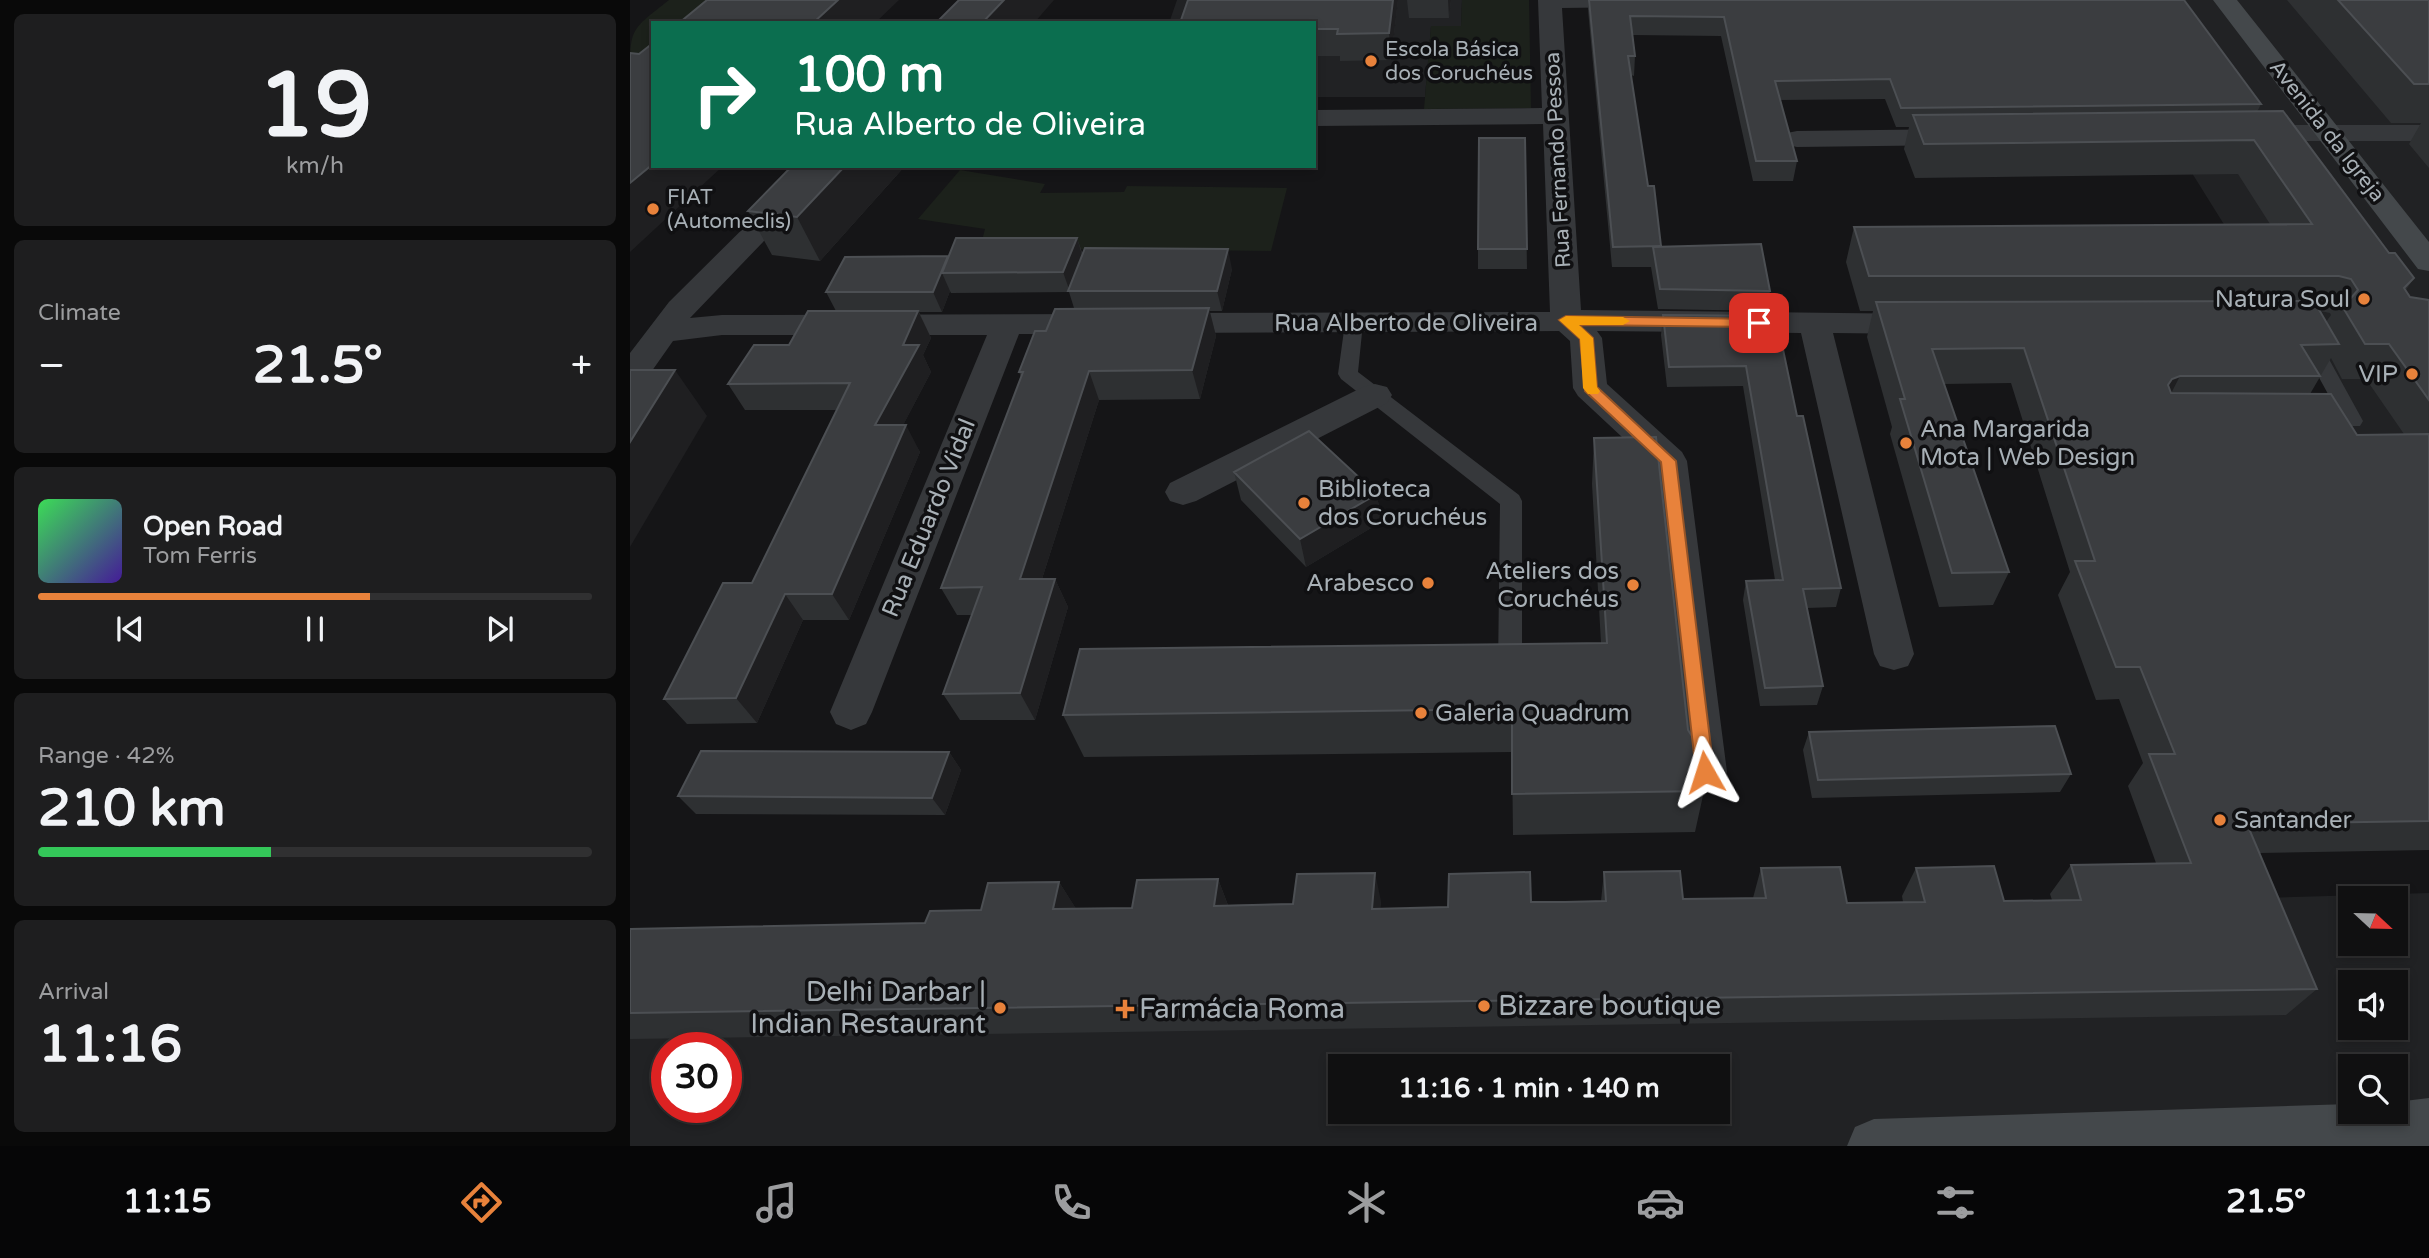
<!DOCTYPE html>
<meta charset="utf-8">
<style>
:root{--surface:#101011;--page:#1e1e1f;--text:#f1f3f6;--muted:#9c9d9f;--line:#303031;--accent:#e8823b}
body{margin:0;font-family:"Varela Round",sans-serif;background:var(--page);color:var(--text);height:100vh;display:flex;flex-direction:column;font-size:26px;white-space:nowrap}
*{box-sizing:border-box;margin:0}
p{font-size:23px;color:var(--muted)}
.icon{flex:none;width:38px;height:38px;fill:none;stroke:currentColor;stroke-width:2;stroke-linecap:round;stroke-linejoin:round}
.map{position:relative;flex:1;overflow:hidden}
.drawer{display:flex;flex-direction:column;gap:14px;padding:14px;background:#090909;width:630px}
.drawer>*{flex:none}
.hud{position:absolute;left:21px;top:21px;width:665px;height:147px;border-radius:0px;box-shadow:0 4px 10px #0003,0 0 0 2px var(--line);background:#0b6e4f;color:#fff;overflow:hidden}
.needle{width:46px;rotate:112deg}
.controls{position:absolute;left:1708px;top:886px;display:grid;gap:14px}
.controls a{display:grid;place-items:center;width:70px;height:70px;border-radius:0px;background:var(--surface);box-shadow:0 4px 10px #0003,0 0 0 2px var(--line);font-size:35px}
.speed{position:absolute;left:21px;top:1032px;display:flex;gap:14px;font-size:35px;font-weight:700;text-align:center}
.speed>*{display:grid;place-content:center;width:91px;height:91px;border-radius:50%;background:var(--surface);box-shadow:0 4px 10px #0003,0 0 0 2px var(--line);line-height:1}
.speed .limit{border:10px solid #d22;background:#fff;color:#111}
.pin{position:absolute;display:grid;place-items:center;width:60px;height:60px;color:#fff;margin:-30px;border-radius:14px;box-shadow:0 4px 10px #0006}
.me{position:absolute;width:77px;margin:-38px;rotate:354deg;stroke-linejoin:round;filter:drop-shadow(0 0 5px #0008)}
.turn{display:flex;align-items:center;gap:24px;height:147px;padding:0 28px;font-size:32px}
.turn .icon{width:91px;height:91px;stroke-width:2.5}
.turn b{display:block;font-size:49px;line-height:60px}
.big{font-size:52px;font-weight:700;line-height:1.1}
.drawer .card{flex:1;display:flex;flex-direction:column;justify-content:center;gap:10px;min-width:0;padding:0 24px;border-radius:10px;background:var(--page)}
.drawer .dial{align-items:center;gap:0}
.dial b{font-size:91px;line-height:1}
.song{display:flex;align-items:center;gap:21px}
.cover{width:84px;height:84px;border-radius:10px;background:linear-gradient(135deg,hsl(130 70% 55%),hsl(260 70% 35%))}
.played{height:7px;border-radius:4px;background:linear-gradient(90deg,var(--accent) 60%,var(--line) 60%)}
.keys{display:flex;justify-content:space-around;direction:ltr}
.heat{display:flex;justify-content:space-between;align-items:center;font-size:38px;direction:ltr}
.charge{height:10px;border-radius:5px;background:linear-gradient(90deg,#34c759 42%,var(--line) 0)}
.trip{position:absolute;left:698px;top:1054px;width:402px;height:70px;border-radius:0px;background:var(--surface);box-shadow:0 4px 10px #0003,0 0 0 2px var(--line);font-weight:700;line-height:70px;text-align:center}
.dock{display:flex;height:112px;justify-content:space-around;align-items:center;background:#060607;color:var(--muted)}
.dock .icon{width:49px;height:49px}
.dock .selected{color:var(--accent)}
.dock b{font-size:32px;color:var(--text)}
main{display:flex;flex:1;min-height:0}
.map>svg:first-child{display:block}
.built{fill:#212224;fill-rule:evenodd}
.green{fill:#1c211b}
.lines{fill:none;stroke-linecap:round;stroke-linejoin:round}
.lane{fill:#36383b;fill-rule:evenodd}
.street{fill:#36383b;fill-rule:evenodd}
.secondary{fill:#44484b;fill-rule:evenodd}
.wall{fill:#2e3032;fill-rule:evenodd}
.shaded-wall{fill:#1f1f21}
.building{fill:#3b3d40;stroke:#4c4f53;stroke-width:2}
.route{fill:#e8823b;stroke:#975426;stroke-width:2}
.slow{fill:#f59e0b}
.poi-dot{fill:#e8823b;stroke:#101012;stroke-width:2.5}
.labels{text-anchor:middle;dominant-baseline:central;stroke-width:7;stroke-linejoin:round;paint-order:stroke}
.far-poi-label{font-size:21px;fill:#a8b0b6;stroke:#101012;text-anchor:start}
.far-street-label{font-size:21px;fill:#a8b0b6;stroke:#101012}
.poi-label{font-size:24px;fill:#a8b0b6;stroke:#101012;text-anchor:end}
.street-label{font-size:24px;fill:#a8b0b6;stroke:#101012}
.near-poi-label{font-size:28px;fill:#a8b0b6;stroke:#101012;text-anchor:start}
</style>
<main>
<section class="drawer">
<div class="card dial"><b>19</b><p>km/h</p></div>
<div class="card"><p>Climate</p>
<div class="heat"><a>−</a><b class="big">21.5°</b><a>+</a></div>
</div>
<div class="card">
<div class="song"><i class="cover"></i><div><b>Open Road</b><p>Tom Ferris</p></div></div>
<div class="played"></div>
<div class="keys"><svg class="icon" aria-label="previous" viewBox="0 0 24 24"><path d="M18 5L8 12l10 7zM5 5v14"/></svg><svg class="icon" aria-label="pause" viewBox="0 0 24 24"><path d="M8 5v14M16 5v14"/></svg><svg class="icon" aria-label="next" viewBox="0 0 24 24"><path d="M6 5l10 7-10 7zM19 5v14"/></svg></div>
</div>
<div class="card"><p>Range · 42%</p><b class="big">210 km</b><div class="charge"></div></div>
<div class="card"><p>Arrival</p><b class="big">11:16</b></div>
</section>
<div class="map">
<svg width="1799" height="1146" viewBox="0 0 1799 1146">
<rect width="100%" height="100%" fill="#151517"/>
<path class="built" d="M547 0H832L831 26 801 27 795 97H684V23H539Z
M1454 0H1729L1799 77V553Z
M1799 893V1146H0V947ZM1720 898H1766V943H1720ZM1720 982H1766V1027H1720ZM37 1048H96V1108H37ZM710 1066H1088V1111H710ZM1720 1066H1766V1111H1720Z"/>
<path class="green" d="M39 0H133L106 23H23V82L0 79C0 27 0 31 39 0Z
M832 0H899L901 108 794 109 801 26H831Z
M330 170 415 184 410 193 494 192 497 186 657 188 641 251 472 249 349 252 355 229 288 219Z"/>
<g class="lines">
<path class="lane" d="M724 317 731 319 733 323 728 372 889 495 892 501V671L889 678 880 681 871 678 868 671 870 504 711 379 708 374 715 323 717 319Z
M1679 335 1686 337 1689 341 1733 421 1730 426H1681L1678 421 1681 416 1709 414 1669 341 1672 337Z"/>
<path class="street" d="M908 0H1020L1016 5 1008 7 932 8 951 310 1293 314 1304 317 1309 324 1304 331 1293 334 1203 333 1284 654 1278 666 1264 670 1250 666 1244 654 1171 333 967 331 972 338 977 384 1052 452 1057 461 1097 772 1090 785 1075 791 1060 785 1053 772 1022 465 948 396 943 388 940 341 929 331 531 333 520 330 515 323 520 316 531 313 920 312 913 124 684 126V110L912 108Z
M1617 125H1799V141H1617L1607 139 1603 133 1607 127Z
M1329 129 1339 131 1343 137 1339 143 1329 145 1167 147 1157 145 1153 139 1157 133 1167 131Z
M176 166H206L60 318 92 315 470 314 481 317 486 324 481 331 470 334H389L242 712 236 724 221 730 206 724 200 712 357 335H92L43 341 12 385 0 388V353L39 302Z
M745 384 757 387 762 395 757 403 566 501 553 505 540 501 535 492 540 483 733 387Z"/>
<path class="secondary" d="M1583 0H1607L1799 242V271L1788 269Z
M1799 1098V1146H1217L1225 1127 1244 1119 1720 1104V1111H1766V1102Z"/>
</g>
<path class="wall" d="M768 0 761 60 710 61V56H684V23Z
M777 0H821L819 18H779Z
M958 0H1554L1631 104 1627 112 1759 253 1784 278 1776 290 1780 297 1799 300V850L1629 853 1687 989 1656 1015 0 1039V929L295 923 351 910 429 882 446 909 502 908 588 879 598 905 751 901 750 909 818 907 901 902 971 901 974 872 1053 899 1123 898 1131 868 1217 903 1273 902 1272 896 1286 868 1374 901 1422 900 1420 894 1441 865 1526 863 1498 786 1513 763 1489 699 1466 700 1428 595 1440 572 1381 383 1314 384 1379 572 1363 605 1309 607 1260 434 1262 427 1237 337 1243 311H1230L1216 262 1224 227 1640 224 1608 174 1285 178 1274 149 1279 127H1266L1255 99 1150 100 1167 161 1163 181H1123L1091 36 1003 35 1005 56 1004 76 1001 75 1018 186 1031 247 1140 291 1137 311 1028 309 1021 267H982L958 10ZM1690 311 1700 313 1701 315 1696 322ZM1701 358 1712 379H1736L1774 434 1727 435 1680 394Z
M1657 0H1799V168L1779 144 1791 123H1761Z
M895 138 897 269H848V249Z
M162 166H275L190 261 142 255 118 211Z
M447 238 453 255 602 269 592 311H579L586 336 570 399 469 400 412 579H425L438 607 405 720H330L313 694 342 615H327L311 588 391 377 389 372 416 331 444 308 439 292 321 293 320 291 312 312H289L301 338 293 355 301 372 273 425 290 452 219 620H173L127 723 57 724 34 699 122 583 207 410H115L98 384 159 345 206 311 196 292 318 256Z
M1033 315 1146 316 1167 416 1211 588 1206 607 1177 608 1193 686 1187 705 1130 706 1113 600 1116 581 1145 580 1113 386 1037 387 1031 335Z
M964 438 1058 730 1074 791 1065 832 883 835 882 752 454 757 433 715 971 643 962 484Z
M604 472 747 494 751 522 676 567 611 500Z
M1179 732 1441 774 1430 792 1182 798 1173 750Z
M319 752 331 770 315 815 66 814 48 796Z"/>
<path class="shaded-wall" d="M208 0H269L245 23H183Z
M374 0H424L404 23H352Z
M763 0H768L761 60 759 33Z
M818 0H821L819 18Z
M23 164V166H93L0 252V183Z
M215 166H275L190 261 167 217Z
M447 238 453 258 440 292 433 272Z
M598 249 602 269 592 311 587 291Z
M318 256 312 273 320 291 312 312 303 292Z
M579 308 586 336 570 399 562 370Z
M288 311 301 338 293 355 301 372 259 452 245 425 273 345Z
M45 370 77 416 0 547V442Z
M459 371 469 400 403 607 390 579Z
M1550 376 1532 411 1538 385 1542 379Z
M276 425 290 452 219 620 202 594Z
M747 494 751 522 676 567 670 539Z
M425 579 438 607 405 720 390 693Z
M155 594 173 620 127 723 106 698Z
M319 752 331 770 315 815 302 798Z
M745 873 751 901 748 937 742 909Z
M588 879 599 908 584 906Z
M429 882 447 910 423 909Z"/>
<path class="building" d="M77 0H208L183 23H49Z
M329 0H374L352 23H306Z
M558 0H763L759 33 707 34 708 29H684V23H550Z
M959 0H1554L1631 104 1271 108 1260 79 1145 81 1167 161H1126L1094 17 1000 16 1005 56H998L1018 186H1024L1031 246 983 247Z
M1708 0H1799V84H1784Z
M23 43V164L0 183V53L9 54Z
M1653 111 1759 253H1765L1784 278 1774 288 1780 297 1799 300V400L1759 344H1735L1709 301 1721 298 1728 290 1721 279 1709 276H1239L1224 227 1682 224 1624 140 1294 144 1283 115Z
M849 138H895L897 249H848Z
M162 166H215L167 217 118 211Z
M326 238H447L433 272 312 273Z
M1131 244 1140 291 1030 289 1023 247Z
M455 248 598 249 587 291H438Z
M318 256 303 292H196L215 257Z
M1684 301 1709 344 1671 345 1690 376H1550L1542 379 1538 385 1541 393 1701 394 1727 435 1799 434V821L1617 824 1687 989 0 1013V929L295 923 300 911 351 910 358 883 429 882 423 909 502 908 507 880 588 879 584 906 663 904 667 874 745 873 742 909 818 907 819 874 900 872 901 902H935L976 901 974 872 1050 871 1053 899 1136 898 1131 868 1210 867 1217 903 1295 902 1286 868 1364 866 1374 901 1451 900 1441 865 1561 863 1519 754H1545L1510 667H1486L1445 561H1465L1394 348 1302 349 1379 572 1322 573 1270 399H1275L1246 302Z
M579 308 562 370 459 371 390 579H425L390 693 313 694 352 587 311 588 393 372H389L405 331H416L425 309Z
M178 311H288L273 345H289L245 425H276L202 594H155L106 698 34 699 93 583H122L220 383 98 384 124 345H159Z
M1033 315 1146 316 1167 416H1173L1211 588 1173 589 1193 686 1135 688 1116 581 1153 580 1116 366 1039 367Z
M0 370H45L0 442Z
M679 431 747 494 670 539 604 472Z
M1026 437 1058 730 1068 746 1074 791 882 794V709L433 715 450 649 977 643 964 438Z
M1425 726 1441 774 1188 780 1179 732Z
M71 751 319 752 302 798 48 796Z"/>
<path class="route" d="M936 316 1129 319 1136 323 1129 327 949 325 963 338 967 387 1046 461 1084 772 1081 778 1075 780 1068 778 1066 772 1031 462 955 391 950 339 929 320Z"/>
<path class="slow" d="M936 316 993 317 1000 321 993 325H949L963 338 967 387 970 391 968 394H958L953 388 950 339 929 320Z"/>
<g class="poi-dot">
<circle cx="741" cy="61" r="7"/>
<circle cx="23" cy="209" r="7"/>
<circle cx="1734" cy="299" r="7"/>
<circle cx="1782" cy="374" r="7"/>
<circle cx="1276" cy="443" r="7"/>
<circle cx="674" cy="503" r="7"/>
<circle cx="798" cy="583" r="7"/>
<circle cx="1003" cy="585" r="7"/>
<circle cx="791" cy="713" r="7"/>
<circle cx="1590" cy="820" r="7"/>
<circle cx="854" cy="1006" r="7"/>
<circle cx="370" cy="1008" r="7"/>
<path d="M491.5 998.5h7v7h7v7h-7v7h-7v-7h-7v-7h7z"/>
</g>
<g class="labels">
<g class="far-poi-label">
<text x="755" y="49">Escola Básica<tspan x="755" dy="24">dos Coruchéus</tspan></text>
<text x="37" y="197">FIAT<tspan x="37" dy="24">(Automeclis)</tspan></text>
</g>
<g class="far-street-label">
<text transform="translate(1697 131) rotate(52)">Avenida da Igreja</text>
<text transform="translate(928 160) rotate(-93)">Rua Fernando Pessoa</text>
</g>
<g class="poi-label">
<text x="1720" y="299">Natura Soul</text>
<text x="1768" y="374">VIP</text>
<text x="1290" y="429" text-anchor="start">Ana Margarida<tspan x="1290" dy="28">Mota | Web Design</tspan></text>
<text x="688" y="489" text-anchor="start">Biblioteca<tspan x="688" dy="28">dos Coruchéus</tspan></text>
<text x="989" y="571">Ateliers dos<tspan x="989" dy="28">Coruchéus</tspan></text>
<text x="784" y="583">Arabesco</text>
<text x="805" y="713" text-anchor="start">Galeria Quadrum</text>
<text x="1604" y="820" text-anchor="start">Santander</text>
</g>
<g class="street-label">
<text x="776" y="323">Rua Alberto de Oliveira</text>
<text transform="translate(299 518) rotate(-68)">Rua Eduardo Vidal</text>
</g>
<g class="near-poi-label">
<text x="356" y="992" text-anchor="end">Delhi Darbar |<tspan x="356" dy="32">Indian Restaurant</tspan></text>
<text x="868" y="1006">Bizzare boutique</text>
<text x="509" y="1009">Farmácia Roma</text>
</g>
</g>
</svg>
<div class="controls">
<a><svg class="needle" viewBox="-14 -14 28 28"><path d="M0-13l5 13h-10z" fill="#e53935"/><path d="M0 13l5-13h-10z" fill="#9c9d9f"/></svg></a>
<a><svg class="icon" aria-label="sound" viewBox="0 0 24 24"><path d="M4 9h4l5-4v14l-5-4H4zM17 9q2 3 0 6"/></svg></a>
<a><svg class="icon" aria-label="search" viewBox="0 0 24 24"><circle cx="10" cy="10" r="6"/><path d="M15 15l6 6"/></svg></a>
</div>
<div class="speed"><div class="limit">30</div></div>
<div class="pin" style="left:1129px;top:323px;background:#d93025"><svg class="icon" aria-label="arrive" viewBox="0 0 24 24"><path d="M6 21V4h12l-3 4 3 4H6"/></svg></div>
<svg class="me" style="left:1075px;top:772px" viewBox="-20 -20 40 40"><path d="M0-17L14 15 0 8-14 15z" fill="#e8823b" stroke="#fff" stroke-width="4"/></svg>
<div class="trip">11:16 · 1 min · 140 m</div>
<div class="hud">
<div class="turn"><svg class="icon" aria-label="right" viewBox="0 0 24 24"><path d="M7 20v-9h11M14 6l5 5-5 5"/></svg><div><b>100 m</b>Rua Alberto de Oliveira</div></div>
</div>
</div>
</main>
<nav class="dock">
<b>11:15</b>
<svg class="icon selected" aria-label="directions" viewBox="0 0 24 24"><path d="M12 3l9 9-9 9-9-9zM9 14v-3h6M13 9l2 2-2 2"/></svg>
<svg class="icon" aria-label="music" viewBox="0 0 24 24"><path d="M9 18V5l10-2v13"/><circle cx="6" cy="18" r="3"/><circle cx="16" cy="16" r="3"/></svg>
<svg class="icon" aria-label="phone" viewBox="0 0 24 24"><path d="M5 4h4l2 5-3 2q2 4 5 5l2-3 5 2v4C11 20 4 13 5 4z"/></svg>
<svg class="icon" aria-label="climate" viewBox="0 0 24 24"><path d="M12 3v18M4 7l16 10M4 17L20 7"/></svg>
<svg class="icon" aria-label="car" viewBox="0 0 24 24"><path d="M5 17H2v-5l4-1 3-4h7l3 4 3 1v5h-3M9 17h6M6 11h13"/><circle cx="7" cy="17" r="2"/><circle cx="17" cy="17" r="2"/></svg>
<svg class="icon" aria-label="filters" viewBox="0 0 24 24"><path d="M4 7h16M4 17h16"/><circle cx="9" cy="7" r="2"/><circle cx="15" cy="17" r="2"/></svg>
<b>21.5°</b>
</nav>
